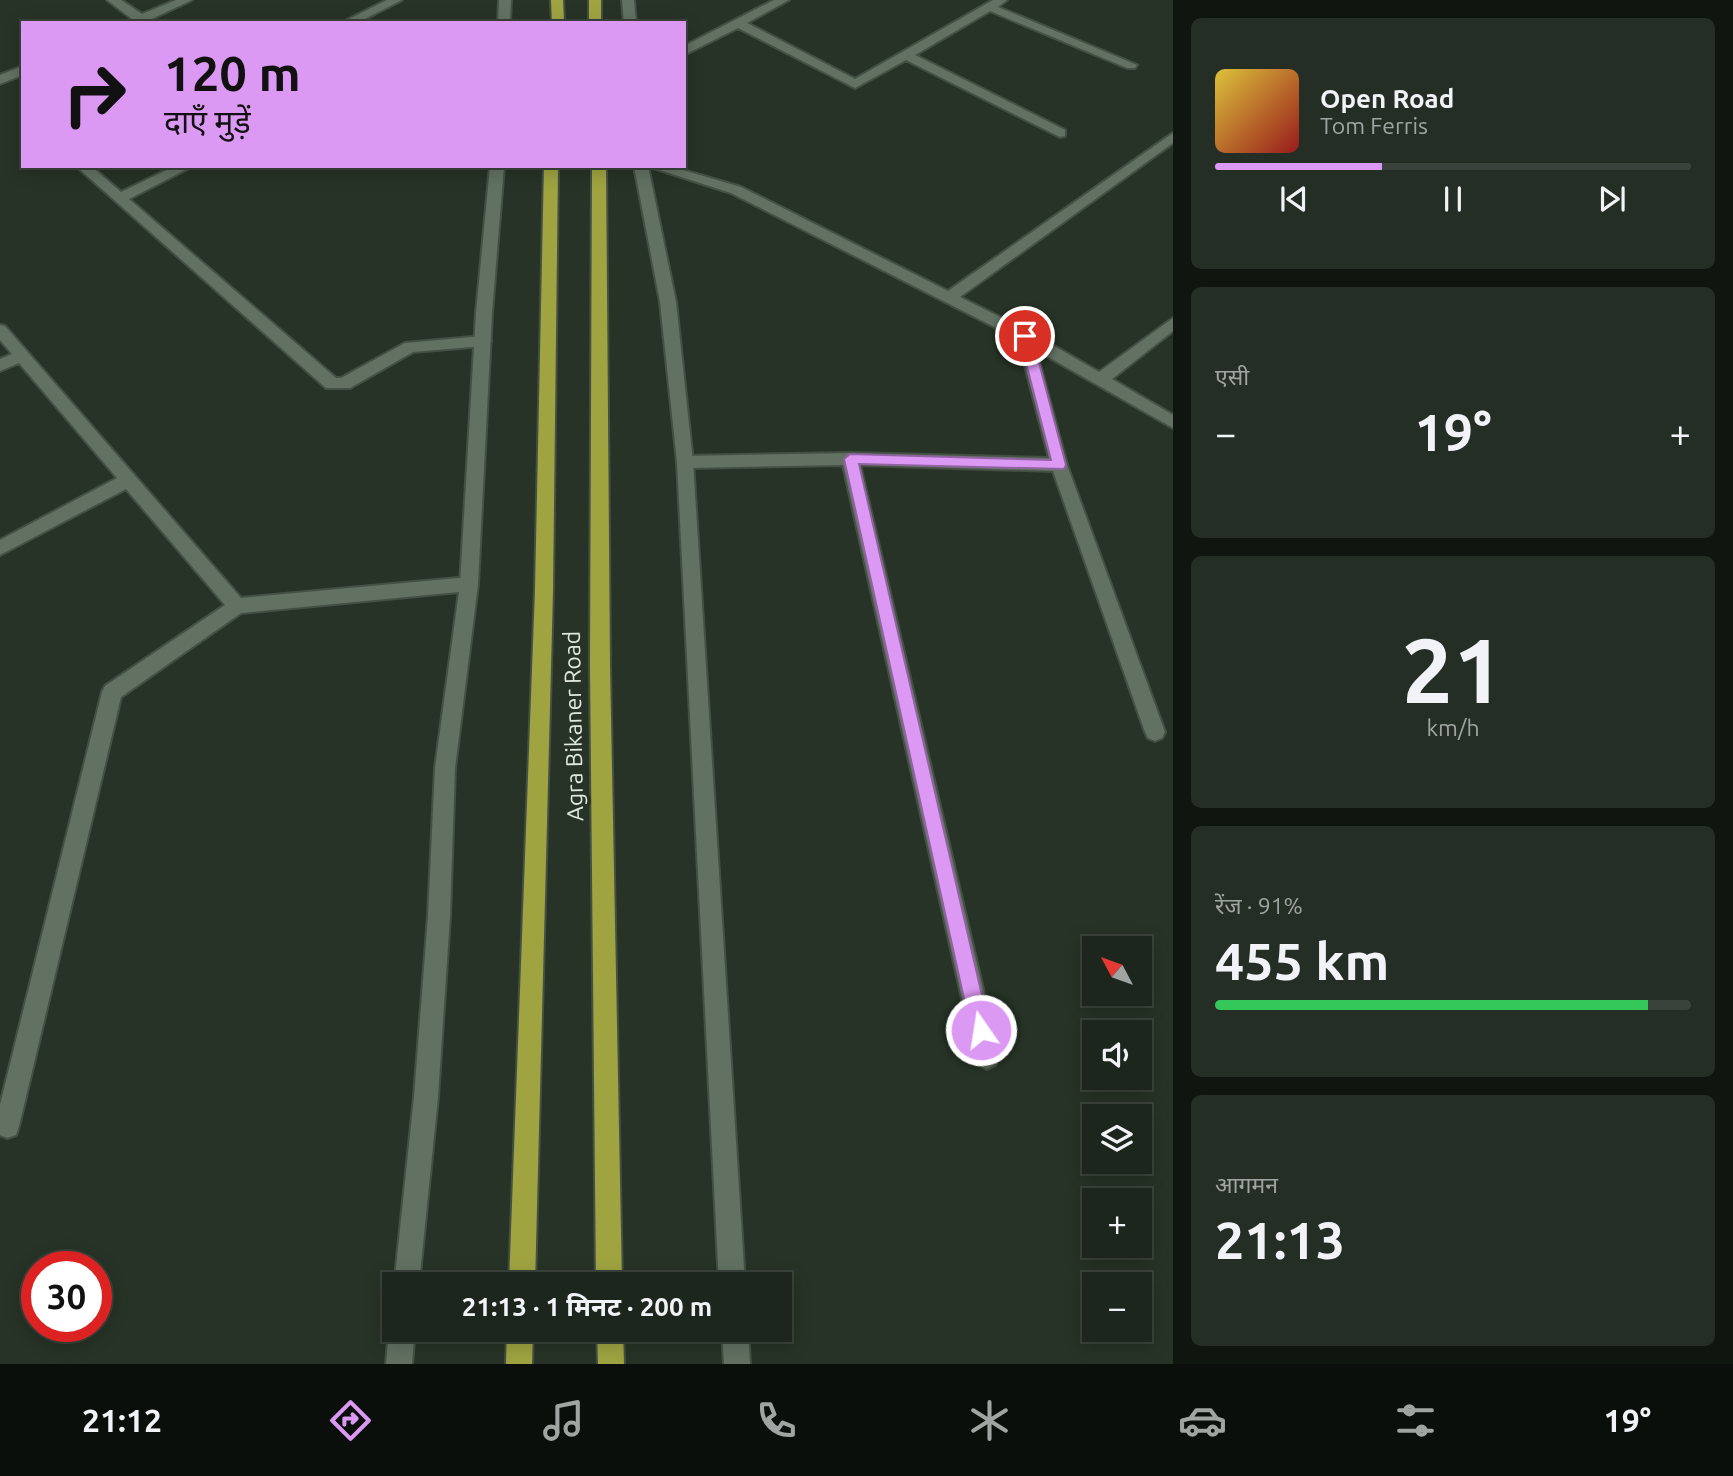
<!DOCTYPE html>
<html lang="hi">
<meta charset="utf-8">
<style>
:root{--surface:#1c261c;--page:#252e25;--text:#f1f3f6;--muted:#a0a5a3;--line:#3a433b;--accent:#dc99f4}
body{margin:0;font-family:Ubuntu,"Noto Sans Devanagari",sans-serif;background:var(--page);color:var(--text);height:100vh;display:flex;flex-direction:column;font-size:26px;white-space:nowrap}
*{box-sizing:border-box;margin:0}
p{font-size:23px;color:var(--muted)}
.icon{flex:none;width:38px;height:38px;fill:none;stroke:currentColor;stroke-width:2;stroke-linecap:round;stroke-linejoin:round}
.map{position:relative;flex:1;overflow:hidden}
.panel{display:flex;flex-direction:column;gap:18px;padding:18px;background:#0f150f;width:560px}
.panel>*{flex:none}
.guide{position:absolute;left:21px;top:21px;width:665px;height:147px;border-radius:0px;box-shadow:0 4px 18px #0003,0 0 0 2px var(--line);background:#dc99f4;color:#111;overflow:hidden}
.needle{width:46px;rotate:311deg}
.tools{position:absolute;left:1082px;top:936px;display:grid;gap:14px}
.tools a{display:grid;place-items:center;width:70px;height:70px;border-radius:0px;background:var(--surface);box-shadow:0 4px 18px #0003,0 0 0 2px var(--line);font-size:35px}
.speed{position:absolute;left:21px;top:1251px;display:flex;gap:14px;font-size:35px;font-weight:700;text-align:center}
.speed>*{display:grid;place-content:center;width:91px;height:91px;border-radius:50%;background:var(--surface);box-shadow:0 4px 18px #0003,0 0 0 2px var(--line);line-height:1}
.speed .limit{border:10px solid #d22;background:#fff;color:#111}
.pin{position:absolute;display:grid;place-items:center;width:60px;height:60px;color:#fff;margin:-30px;border:4px solid #fff;border-radius:50%;box-shadow:0 2px 7px #0007}
.me{position:absolute;width:77px;margin:-38px;rotate:347deg;stroke-linejoin:round;filter:drop-shadow(0 0 5px #0008)}
.turn{display:flex;align-items:center;gap:24px;height:147px;padding:0 28px;font-size:32px}
.turn .icon{width:91px;height:91px;stroke-width:2.5}
.turn b{display:block;font-size:49px;line-height:60px}
.big{font-size:52px;font-weight:700;line-height:1.1}
.panel .card{flex:1;display:flex;flex-direction:column;justify-content:center;gap:10px;min-width:0;padding:0 24px;border-radius:10px;background:var(--page)}
.panel .dial{align-items:center;gap:0}
.dial b{font-size:91px;line-height:1}
.song{display:flex;align-items:center;gap:21px}
.cover{width:84px;height:84px;border-radius:10px;background:linear-gradient(135deg,hsl(50 70% 55%),hsl(0 70% 35%))}
.played{height:7px;border-radius:4px;background:linear-gradient(90deg,var(--accent) 35%,var(--line) 35%)}
.keys{display:flex;justify-content:space-around;direction:ltr}
.heat{display:flex;justify-content:space-between;align-items:center;font-size:38px;direction:ltr}
.charge{height:10px;border-radius:5px;background:linear-gradient(90deg,#34c759 91%,var(--line) 0)}
.trip{position:absolute;left:382px;top:1272px;width:410px;height:70px;border-radius:0px;background:var(--surface);box-shadow:0 4px 18px #0003,0 0 0 2px var(--line);font-weight:700;line-height:70px;text-align:center}
.tab-bar{display:flex;height:112px;justify-content:space-around;align-items:center;background:#0b0f0b;color:var(--muted)}
.tab-bar .icon{width:49px;height:49px}
.tab-bar .current{color:var(--accent)}
.tab-bar b{font-size:32px;color:var(--text)}
main{display:flex;flex:1;min-height:0}
.map>svg:first-child{display:block}
.lines{fill:none;stroke-linecap:round;stroke-linejoin:round}
.minor-casing{stroke:#455045;stroke-width:4}
.tertiary-casing{stroke:#455045;stroke-width:4}
.trunk-casing{stroke:#455045;stroke-width:4}
.minor{fill:#627162;fill-rule:evenodd}
.tertiary{fill:#627162;fill-rule:evenodd}
.trunk{fill:#9fa441;fill-rule:evenodd}
.route{fill:#dc99f4;stroke:#8f639f;stroke-width:2}
.labels{text-anchor:middle;dominant-baseline:central;stroke-width:7;stroke-linejoin:round;paint-order:stroke}
.street-label{font-size:23px;fill:#e0e8e0;stroke:#263326}
</style>
<main>
<div class="map">
<svg width="1173" height="1364" viewBox="0 0 1173 1364">
<rect width="100%" height="100%" fill="#263326"/>
<g class="lines">
<g class="minor-casing">
<path id="minor" d="M107 0H121L142 14 176 0H192L143 23H126L132 19Z
M387 0H402L357 23H341Z
M774 0H789L747 23 855 79 993 0H1007L998 7 1137 65 1135 68H1127L990 11 915 55 1065 130V136L1060 137 906 60 855 88 738 28 684 55V46Z
M23 66V75L0 84V75Z
M1173 133V143L960 297 1030 332 1099 372 1173 318V331L1112 379 1173 415V428L1036 350 1067 465 1165 732 1162 738 1155 741 1148 738 1145 732 1053 471 860 465 999 1057 995 1065 987 1069 979 1065 975 1057 843 465 685 468 677 462 685 456 850 453 1049 458 1018 339 731 193 647 166H669L741 187 948 291Z
M76 166H91L121 192 175 166H193L129 199 336 378H341L405 343 483 336 491 341 483 346 413 352 350 388H326Z
M0 325 5 326 241 598 469 577 475 579 478 584 475 589 469 591 241 613 121 697 19 1126 16 1135 7 1138 0 1135V1105L102 692 105 686 225 605 126 489 0 555V540L117 478 19 363 0 371V359L12 354 0 340Z"/>
</g>
<g class="tertiary-casing">
<path id="tertiary" d="M499 0H511L510 23H498Z
M622 0H634L636 23H624Z
M490 166H504L492 313 478 584 455 768 450 916 438 1097 419 1284 394 1286 414 1097 428 916 435 768 460 584 476 313Z
M634 166H648L676 302 693 462 745 1284H719L677 462 660 302Z
M394 1320V1330H415L412 1364H386L389 1330Z
M722 1330H748L750 1364H724Z"/>
</g>
<g class="trunk-casing">
<path id="trunk" d="M551 0H563L564 23H552Z
M589 0H601V23H589Z
M544 166H558L553 590 535 1284H509L535 590Z
M592 166H606L610 666 622 1284H596L590 666Z
M507 1330H533L532 1364H506Z
M597 1330H623L624 1364H598Z"/>
</g>
<use href="#minor" class="minor"/>
<use href="#tertiary" class="tertiary"/>
<use href="#trunk" class="trunk"/>
</g>
<path class="route" d="M1025 332 1032 336 1066 465 1064 469 859 464 990 1030 987 1037 981 1040 974 1037 971 1030 844 459 850 454 1051 460 1019 336Z"/>
<g class="labels">
<g class="street-label">
<text transform="translate(573 726) rotate(-91)">Agra Bikaner Road</text>
</g>
</g>
</svg>
<div class="tools">
<a><svg class="needle" viewBox="-14 -14 28 28"><path d="M0-13l5 13h-10z" fill="#e53935"/><path d="M0 13l5-13h-10z" fill="#a0a5a3"/></svg></a>
<a><svg class="icon" aria-label="sound" viewBox="0 0 24 24"><path d="M4 9h4l5-4v14l-5-4H4zM17 9q2 3 0 6"/></svg></a>
<a><svg class="icon" aria-label="layers" viewBox="0 0 24 24"><path d="M12 4l9 5-9 5-9-5zM3 14l9 5 9-5"/></svg></a>
<a>+</a>
<a>−</a>
</div>
<div class="speed"><div class="limit">30</div></div>
<div class="pin" style="left:1025px;top:336px;background:#d93025"><svg class="icon" aria-label="arrive" viewBox="0 0 24 24"><path d="M6 21V4h12l-3 4 3 4H6"/></svg></div>
<svg class="me" style="left:981px;top:1030px" viewBox="-20 -20 40 40"><circle r="17" fill="#dc99f4" stroke="#fff" stroke-width="3"/><path d="M0-11L8 9 0 5-8 9z" fill="#fff"/></svg>
<div class="trip">21:13 · 1 मिनट · 200 m</div>
<div class="guide">
<div class="turn"><svg class="icon" aria-label="right" viewBox="0 0 24 24"><path d="M7 20v-9h11M14 6l5 5-5 5"/></svg><div><b>120 m</b>दाएँ मुड़ें</div></div>
</div>
</div>
<section class="panel">
<div class="card">
<div class="song"><i class="cover"></i><div><b>Open Road</b><p>Tom Ferris</p></div></div>
<div class="played"></div>
<div class="keys"><svg class="icon" aria-label="previous" viewBox="0 0 24 24"><path d="M18 5L8 12l10 7zM5 5v14"/></svg><svg class="icon" aria-label="pause" viewBox="0 0 24 24"><path d="M8 5v14M16 5v14"/></svg><svg class="icon" aria-label="next" viewBox="0 0 24 24"><path d="M6 5l10 7-10 7zM19 5v14"/></svg></div>
</div>
<div class="card"><p>एसी</p>
<div class="heat"><a>−</a><b class="big">19°</b><a>+</a></div>
</div>
<div class="card dial"><b>21</b><p>km/h</p></div>
<div class="card"><p>रेंज · 91%</p><b class="big">455 km</b><div class="charge"></div></div>
<div class="card"><p>आगमन</p><b class="big">21:13</b></div>
</section>
</main>
<nav class="tab-bar">
<b>21:12</b>
<svg class="icon current" aria-label="directions" viewBox="0 0 24 24"><path d="M12 3l9 9-9 9-9-9zM9 14v-3h6M13 9l2 2-2 2"/></svg>
<svg class="icon" aria-label="music" viewBox="0 0 24 24"><path d="M9 18V5l10-2v13"/><circle cx="6" cy="18" r="3"/><circle cx="16" cy="16" r="3"/></svg>
<svg class="icon" aria-label="phone" viewBox="0 0 24 24"><path d="M5 4h4l2 5-3 2q2 4 5 5l2-3 5 2v4C11 20 4 13 5 4z"/></svg>
<svg class="icon" aria-label="climate" viewBox="0 0 24 24"><path d="M12 3v18M4 7l16 10M4 17L20 7"/></svg>
<svg class="icon" aria-label="car" viewBox="0 0 24 24"><path d="M5 17H2v-5l4-1 3-4h7l3 4 3 1v5h-3M9 17h6M6 11h13"/><circle cx="7" cy="17" r="2"/><circle cx="17" cy="17" r="2"/></svg>
<svg class="icon" aria-label="filters" viewBox="0 0 24 24"><path d="M4 7h16M4 17h16"/><circle cx="9" cy="7" r="2"/><circle cx="15" cy="17" r="2"/></svg>
<b>19°</b>
</nav>
